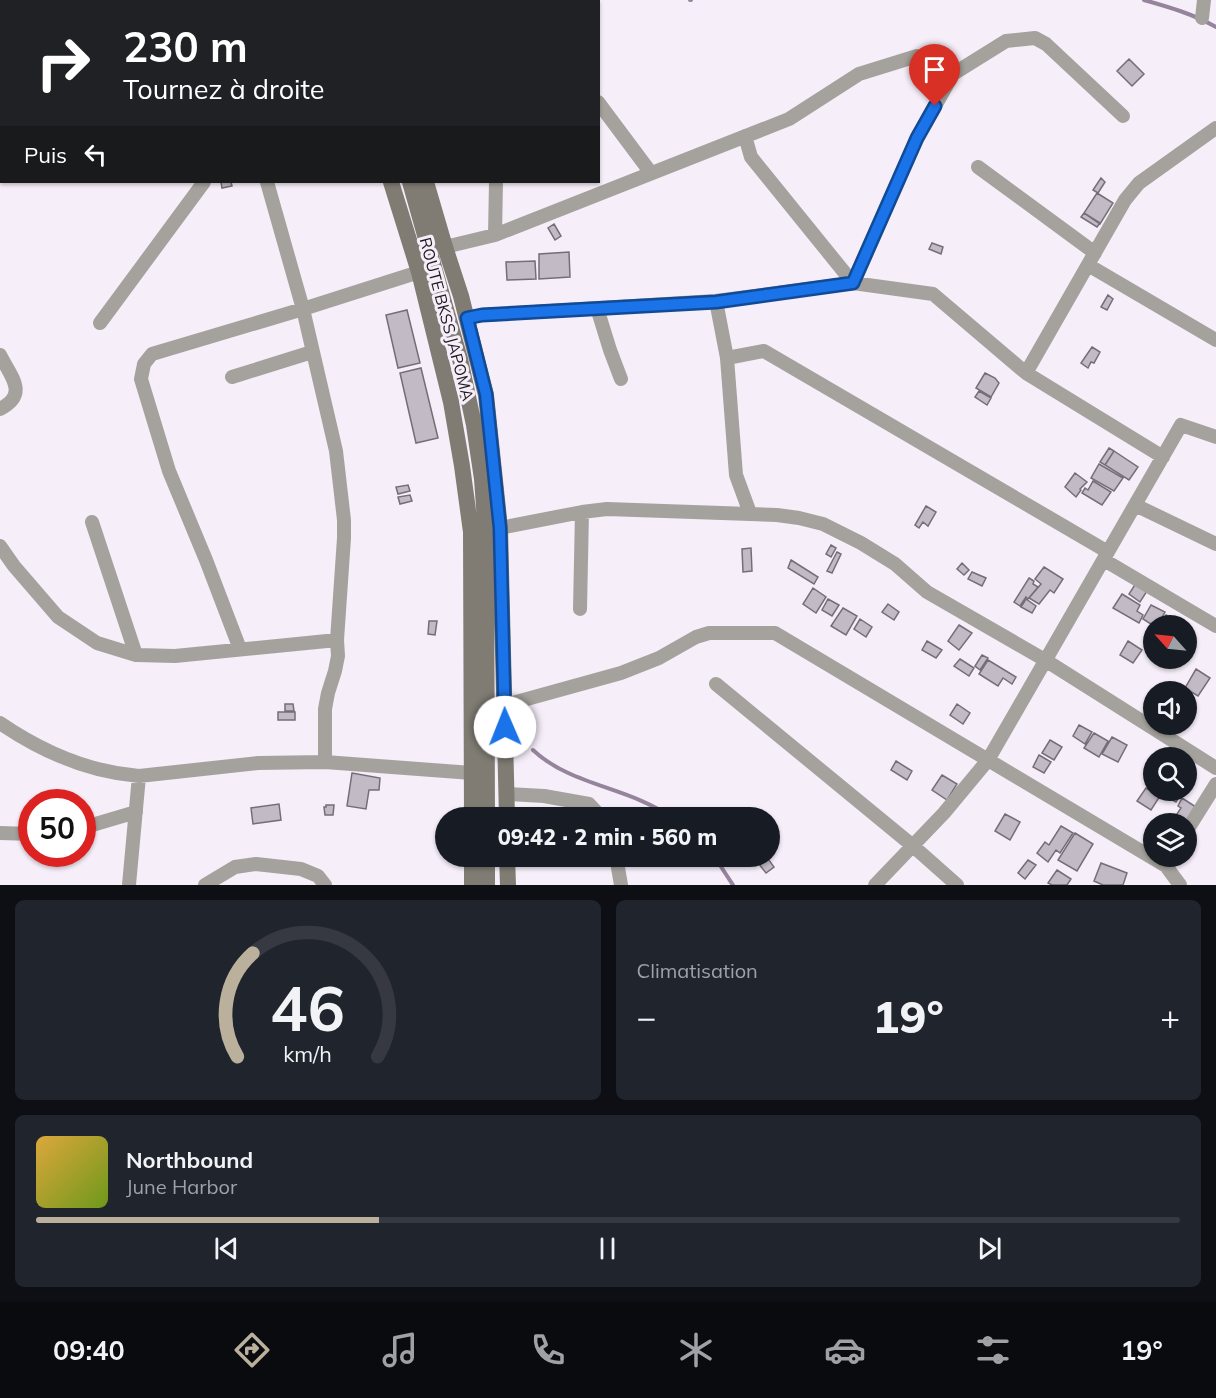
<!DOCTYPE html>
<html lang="fr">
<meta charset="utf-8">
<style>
:root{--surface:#171b24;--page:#20242c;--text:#f1f3f6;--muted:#9ea1a6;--line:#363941;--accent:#bbb09c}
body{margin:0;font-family:Mulish,sans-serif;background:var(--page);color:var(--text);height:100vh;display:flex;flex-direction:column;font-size:22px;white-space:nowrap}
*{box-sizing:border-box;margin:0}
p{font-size:20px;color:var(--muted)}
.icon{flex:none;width:33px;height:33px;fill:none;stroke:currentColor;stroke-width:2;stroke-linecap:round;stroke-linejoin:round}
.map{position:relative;height:885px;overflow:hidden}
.drawer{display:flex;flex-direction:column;gap:15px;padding:15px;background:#0d0f14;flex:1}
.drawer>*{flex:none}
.banner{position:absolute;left:0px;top:0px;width:600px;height:183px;box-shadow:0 2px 4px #0004;background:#202124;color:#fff;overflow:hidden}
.needle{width:39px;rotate:297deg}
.tools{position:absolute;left:1143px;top:615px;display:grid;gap:12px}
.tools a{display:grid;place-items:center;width:54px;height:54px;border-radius:50%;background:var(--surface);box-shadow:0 2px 4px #0004;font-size:30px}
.speed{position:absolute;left:18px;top:789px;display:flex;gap:12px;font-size:30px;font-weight:700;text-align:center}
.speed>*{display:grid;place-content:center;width:78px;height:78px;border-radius:50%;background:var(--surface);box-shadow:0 2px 4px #0004;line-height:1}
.speed .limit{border:9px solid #d22;background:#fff;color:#111}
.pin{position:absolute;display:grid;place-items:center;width:51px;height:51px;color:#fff;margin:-62px -26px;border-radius:50% 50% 50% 0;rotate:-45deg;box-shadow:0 0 6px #0007}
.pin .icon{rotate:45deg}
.me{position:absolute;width:66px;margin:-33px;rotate:359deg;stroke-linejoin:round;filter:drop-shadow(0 0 4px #0008)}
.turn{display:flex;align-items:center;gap:21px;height:126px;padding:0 24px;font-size:27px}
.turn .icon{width:78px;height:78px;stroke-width:2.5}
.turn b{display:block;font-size:42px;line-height:51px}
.then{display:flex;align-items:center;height:57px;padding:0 24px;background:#0003;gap:12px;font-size:22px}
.big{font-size:45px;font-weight:800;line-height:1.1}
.drawer .widget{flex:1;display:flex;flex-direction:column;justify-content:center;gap:9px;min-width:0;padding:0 21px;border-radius:9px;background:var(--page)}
.drawer .dial{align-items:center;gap:0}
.dial svg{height:156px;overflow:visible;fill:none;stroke:var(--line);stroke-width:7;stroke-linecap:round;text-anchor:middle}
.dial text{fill:var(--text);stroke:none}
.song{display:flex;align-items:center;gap:18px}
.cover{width:72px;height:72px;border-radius:9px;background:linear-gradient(135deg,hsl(40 70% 55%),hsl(80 70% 35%))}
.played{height:6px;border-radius:3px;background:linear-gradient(90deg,var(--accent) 30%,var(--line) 30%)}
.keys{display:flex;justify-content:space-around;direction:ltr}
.heat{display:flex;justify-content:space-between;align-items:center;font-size:33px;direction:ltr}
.drawer .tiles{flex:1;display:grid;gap:15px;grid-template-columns:1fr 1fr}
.widget:last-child{grid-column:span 2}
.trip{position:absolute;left:435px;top:807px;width:345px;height:60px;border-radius:30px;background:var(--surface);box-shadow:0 2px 4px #0004;font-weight:800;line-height:60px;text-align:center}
.menu{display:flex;height:96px;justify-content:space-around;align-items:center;background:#090b0e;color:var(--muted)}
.menu .icon{width:42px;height:42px}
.menu .selected{color:var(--accent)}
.menu b{font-size:27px;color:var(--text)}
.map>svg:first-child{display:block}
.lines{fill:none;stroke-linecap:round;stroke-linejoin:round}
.stream{stroke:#95849c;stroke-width:4}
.building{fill:#c2bac5;stroke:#756e78;stroke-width:1.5}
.minor{stroke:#a5a29d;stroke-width:14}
.secondary{stroke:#807c74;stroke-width:16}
.route-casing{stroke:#114b97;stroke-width:15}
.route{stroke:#1a73e8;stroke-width:10}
.labels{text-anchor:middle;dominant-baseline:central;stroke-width:6;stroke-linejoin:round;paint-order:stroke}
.street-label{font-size:16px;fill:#1e1b20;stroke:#f6eef9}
</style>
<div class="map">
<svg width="1216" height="885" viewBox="0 0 1216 885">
<rect width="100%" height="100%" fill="#f6eef9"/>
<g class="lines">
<path class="stream" d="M690 0H691
M1144 0C1169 7 1193 14 1216 27
M533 750C571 786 630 787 672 818
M714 856 733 885"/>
</g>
<path class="building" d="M1129 59 1144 74 1132 86 1117 71Z
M1101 178 1105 182 1098 193 1093 190Z
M221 182H231L232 186 222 188Z
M1097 193 1113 203 1100 224 1084 213Z
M1084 213 1100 223 1097 227 1081 217Z
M554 224 561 236 555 240 548 228Z
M932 243 943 247 941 254 929 249Z
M569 252 570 277 539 279V254Z
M535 261 536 279 507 280 506 262Z
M1108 295 1113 299 1107 310 1101 307Z
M407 310 420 363 398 368 386 315Z
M1092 347 1100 352 1094 363 1091 362 1088 368 1081 363Z
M421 368 438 438 416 443 400 373Z
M985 373 995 378 999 383 991 397 976 388Z
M979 391 991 398 987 405 975 397Z
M1109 448 1114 451 1105 465 1100 462Z
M1114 451 1138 467 1129 480 1105 465Z
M1099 464 1123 478 1114 491 1091 478Z
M1075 473 1087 482 1080 489 1081 490 1076 497 1065 487Z
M1093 481 1111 492 1102 505 1082 493 1085 488 1088 490Z
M408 485 410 491 398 494 396 487Z
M410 495 412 501 400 504 398 497Z
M926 506 936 512 928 526 923 522 919 528 915 525Z
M831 545 836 548 831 557 826 554Z
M751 548 752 571 743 572 742 549Z
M837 552 841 554 832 573 827 571Z
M791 560 818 577 814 584 788 568Z
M962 563 969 570 964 575 957 569Z
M1044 567 1063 579 1054 593 1050 590 1039 604 1029 598 1041 584 1035 579Z
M972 572 986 578 982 586 968 579Z
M1029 578 1034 581 1033 584 1038 587 1028 599 1026 597 1020 606 1014 602Z
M1136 583 1147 591 1140 602 1129 594Z
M813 588 826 597 816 613 803 604Z
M1122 594 1140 605 1137 611 1143 615 1139 623 1113 608Z
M828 599 839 605 832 616 822 610Z
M1026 599 1036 606 1032 613 1021 607Z
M888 604 899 612 894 620 882 612Z
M1151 605 1165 612 1157 626H1154L1143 619Z
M843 608 857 616 846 635 831 626Z
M1166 615 1180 623 1178 626H1159Z
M860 619 872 627 866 637 854 629Z
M429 621H437L435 635 428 634Z
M959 625 972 633 959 650 948 641Z
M927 641 942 650 936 658 922 650Z
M1128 641 1142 650 1133 663 1120 655Z
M982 655 988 658 980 670 975 666Z
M960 659 974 668 969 676 954 666Z
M988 660 1016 677 1012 684 1003 678 998 686 979 674Z
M1196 669 1210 678 1198 696 1185 688Z
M285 704H293L294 711H285Z
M957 704 970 713 963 724 950 715Z
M278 712H295V720H278Z
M1079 725 1092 732 1085 744 1073 736Z
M1094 733 1108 741 1099 757 1084 748Z
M1112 737 1127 745 1118 762 1102 754Z
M1050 740 1062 747 1054 760 1042 753Z
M1039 755 1051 762 1044 773 1033 767Z
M896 761 912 771 907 780 891 770Z
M352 773 380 778 379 790H369L366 809 347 806Z
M942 775 957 784 947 800 932 790Z
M1146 788 1160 796 1151 810 1137 801Z
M1173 790 1183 791 1176 802 1168 798Z
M1182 798 1196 807 1184 824H1172L1171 823 1181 808 1178 806Z
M279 804 281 820 253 824 251 808Z
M326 805H334L333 815H325L324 807H326Z
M1005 814 1020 822 1010 840 995 831Z
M1061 826 1073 833 1060 853 1056 850 1048 862 1037 853 1045 842 1049 845Z
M1075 833 1093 844 1077 871 1058 860Z
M758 856H766L774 867 766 873 755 859Z
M1028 860 1036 865 1025 879 1018 873Z
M1101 863 1127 873 1123 885H1103L1094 881Z
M1057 870 1071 879 1067 885H1052L1048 883Z"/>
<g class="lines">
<path class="minor" d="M82 0 84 2
M235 0V2
M327 0 330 2
M70 2 71 0
M501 2V0
M1202 18 1204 0
M0 70 2 71
M0 83 2 81
M598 102 651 173
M745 136 751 157 853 283 917 138 953 74 1006 41 1035 38 1046 44 1123 116
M978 167 1095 253
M267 182 303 309 336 451 344 520V538L337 640 338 656 335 671 328 693 325 709V762
M495 235 496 182
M445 247 495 235 789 119 859 74 917 56 953 74
M1088 265 1216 340
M716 301 727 358 736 475 750 513
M597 308 610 350 621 379
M467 318 482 315 716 301 853 283 933 294 1026 373 1163 457
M100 323 204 182
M727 358 764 351 1108 552
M1026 373 1125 200 1139 183 1216 128
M232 377 312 352
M0 409C29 394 11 377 0 355
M1135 505 1216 544
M92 522 136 655
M500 528 582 512 607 509 777 515 799 518 823 524 861 543 895 564 927 592 1045 660 1216 768
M0 546 14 566 58 617 97 643 136 655 175 656 337 640
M1104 560 1216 626
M580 609 582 512
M240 649 206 560 169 471 141 379 144 364 152 354 303 309 419 272
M716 684 913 846 957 885
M505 705 621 673 659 658 696 637 709 633H775L1166 866 1180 885
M0 723C41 751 89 772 139 776L258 763 325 762 472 773
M506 794 544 796 589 804 602 818
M82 828 136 812
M1186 832 1216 784
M0 833 32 834
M616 856 621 885
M129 885 139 776
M205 885 235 867 256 864 301 869 318 876 325 885
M875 885 944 813 988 760 1181 425 1216 437"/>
<path class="secondary" d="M389 2 390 0
M411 2V0
M427 2 428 0
M391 182 419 272 451 402 462 466 471 532 472 818
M410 182 460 359 474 425 482 479 486 534 487 818
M426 182 445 247 461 296 486 395 500 528 507 818
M487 856V885
M507 856 508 885
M472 885V856"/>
</g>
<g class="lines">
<g class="route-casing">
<path id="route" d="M505 727 500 528 486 394 467 318 482 315 716 302 853 283 917 138 935 106"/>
</g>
<use href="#route" class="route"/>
</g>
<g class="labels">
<g class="street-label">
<text transform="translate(447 319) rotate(75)">ROUTE BKSS JAPOMA</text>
</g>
</g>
</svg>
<div class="tools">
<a><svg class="needle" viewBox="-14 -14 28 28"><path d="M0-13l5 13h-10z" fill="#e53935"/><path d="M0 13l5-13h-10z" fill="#9ea1a6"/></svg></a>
<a><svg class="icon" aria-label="sound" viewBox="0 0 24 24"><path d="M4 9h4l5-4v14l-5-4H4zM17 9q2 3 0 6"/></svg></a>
<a><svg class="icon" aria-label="search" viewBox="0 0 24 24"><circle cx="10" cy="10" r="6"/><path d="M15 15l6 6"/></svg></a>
<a><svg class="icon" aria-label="layers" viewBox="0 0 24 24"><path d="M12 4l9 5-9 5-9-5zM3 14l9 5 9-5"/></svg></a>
</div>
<div class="speed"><div class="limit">50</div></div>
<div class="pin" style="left:935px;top:106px;background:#d93025"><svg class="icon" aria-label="arrive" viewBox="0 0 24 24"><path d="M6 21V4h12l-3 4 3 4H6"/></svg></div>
<svg class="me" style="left:505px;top:727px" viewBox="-20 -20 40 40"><circle r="19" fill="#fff"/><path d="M0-13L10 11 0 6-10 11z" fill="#1a73e8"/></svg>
<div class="trip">09:42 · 2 min · 560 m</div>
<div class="banner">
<div class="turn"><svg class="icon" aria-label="right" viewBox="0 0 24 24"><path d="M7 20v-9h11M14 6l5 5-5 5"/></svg><div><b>230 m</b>Tournez à droite</div></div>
<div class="then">Puis<svg class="icon" aria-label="left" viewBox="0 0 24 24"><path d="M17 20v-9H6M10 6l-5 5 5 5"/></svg></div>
</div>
</div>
<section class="drawer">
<div class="tiles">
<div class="widget dial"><svg viewBox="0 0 100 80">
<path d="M14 69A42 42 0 1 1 86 69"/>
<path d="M14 69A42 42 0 0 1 22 16" stroke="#bbb09c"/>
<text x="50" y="56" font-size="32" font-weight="700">46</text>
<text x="50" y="72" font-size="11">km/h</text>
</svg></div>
<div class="widget"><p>Climatisation</p>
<div class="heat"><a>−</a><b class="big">19°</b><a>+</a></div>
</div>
<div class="widget">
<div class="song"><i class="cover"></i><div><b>Northbound</b><p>June Harbor</p></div></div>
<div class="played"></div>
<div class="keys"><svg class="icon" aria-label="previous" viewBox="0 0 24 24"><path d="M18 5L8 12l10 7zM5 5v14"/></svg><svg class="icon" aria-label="pause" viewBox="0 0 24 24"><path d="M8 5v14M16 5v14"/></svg><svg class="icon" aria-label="next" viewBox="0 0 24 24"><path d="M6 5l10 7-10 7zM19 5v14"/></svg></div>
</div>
</div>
</section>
<nav class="menu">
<b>09:40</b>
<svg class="icon selected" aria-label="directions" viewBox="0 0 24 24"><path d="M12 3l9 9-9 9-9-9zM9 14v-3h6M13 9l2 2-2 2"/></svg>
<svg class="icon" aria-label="music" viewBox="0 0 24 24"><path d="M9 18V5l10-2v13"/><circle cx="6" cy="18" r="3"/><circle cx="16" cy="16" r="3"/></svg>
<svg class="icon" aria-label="phone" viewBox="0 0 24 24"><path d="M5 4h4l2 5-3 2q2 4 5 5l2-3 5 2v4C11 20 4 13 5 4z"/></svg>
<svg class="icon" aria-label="climate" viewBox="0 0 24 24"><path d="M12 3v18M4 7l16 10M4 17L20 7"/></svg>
<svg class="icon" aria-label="car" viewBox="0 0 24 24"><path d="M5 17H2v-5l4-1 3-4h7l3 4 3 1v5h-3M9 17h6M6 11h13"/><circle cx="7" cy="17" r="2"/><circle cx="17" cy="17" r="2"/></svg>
<svg class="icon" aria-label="filters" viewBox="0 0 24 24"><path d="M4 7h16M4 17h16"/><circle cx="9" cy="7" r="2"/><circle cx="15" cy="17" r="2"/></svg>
<b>19°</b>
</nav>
